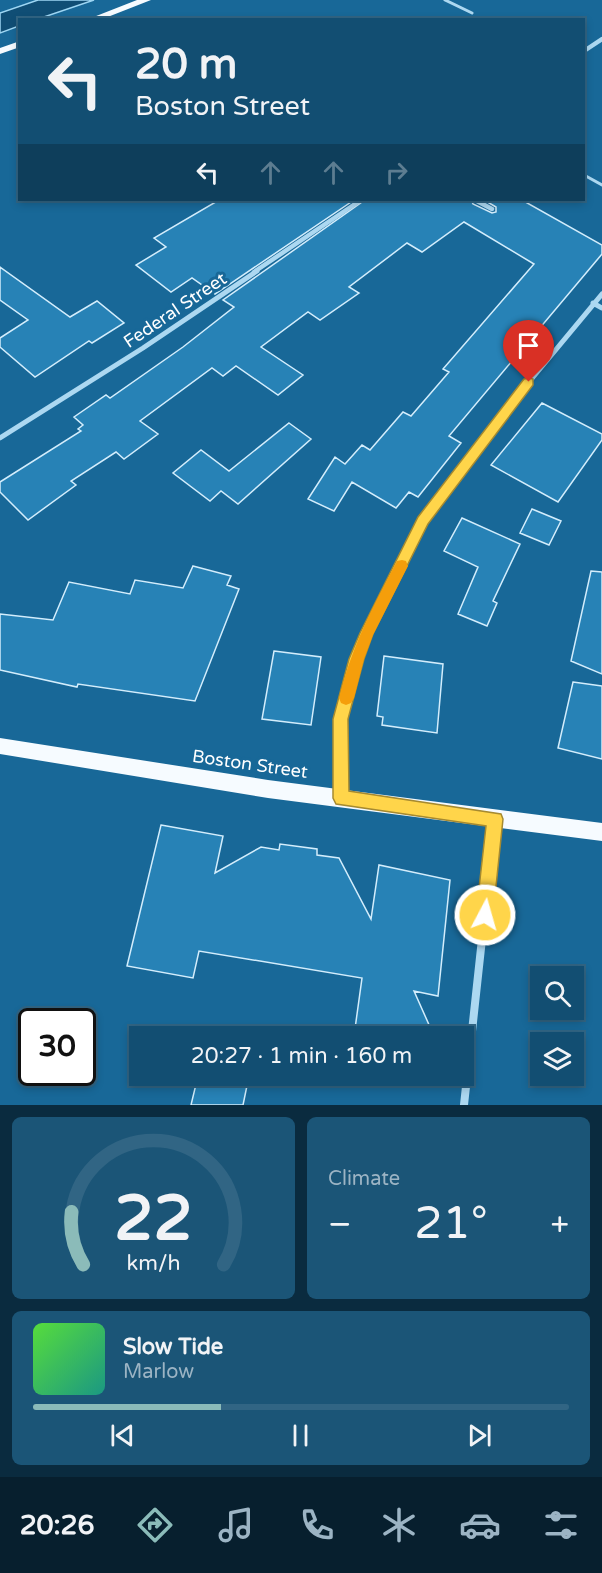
<!DOCTYPE html>
<meta charset="utf-8">
<style>
:root{--surface:#124e72;--page:#1b5577;--text:#f1f3f6;--muted:#9cb4c4;--line:#316584;--accent:#8bbbb9}
body{margin:0;font-family:"Varela Round",sans-serif;background:var(--page);color:var(--text);height:100vh;display:flex;flex-direction:column;font-size:22px;white-space:nowrap}
*{box-sizing:border-box;margin:0}
p{font-size:20px;color:var(--muted)}
.icon{flex:none;width:33px;height:33px;fill:none;stroke:currentColor;stroke-width:2;stroke-linecap:round;stroke-linejoin:round}
.map{position:relative;height:1105px;overflow:hidden}
.sheet{display:flex;flex-direction:column;gap:12px;padding:12px;background:#0a2b3f;flex:1}
.sheet>*{flex:none}
.top-card{position:absolute;left:18px;top:18px;width:567px;height:183px;border-radius:0px;box-shadow:0 3px 9px #0003,0 0 0 2px var(--line);background:#124e72;color:var(--text);overflow:hidden}
.tools{position:absolute;left:530px;top:966px;display:grid;gap:12px}
.tools a{display:grid;place-items:center;width:54px;height:54px;border-radius:0px;background:var(--surface);box-shadow:0 3px 9px #0003,0 0 0 2px var(--line);font-size:30px}
.speed{position:absolute;left:18px;top:1008px;display:flex;gap:12px;font-size:30px;font-weight:700;text-align:center}
.speed>*{display:grid;place-content:center;width:78px;height:78px;border-radius:50%;background:var(--surface);box-shadow:0 3px 9px #0003,0 0 0 2px var(--line);line-height:1}
.speed .limit{border:3px solid #111;border-radius:9px;background:#fff;color:#111}
.pin{position:absolute;display:grid;place-items:center;width:51px;height:51px;color:#fff;margin:-62px -26px;border-radius:50% 50% 50% 0;rotate:-45deg;box-shadow:0 0 6px #0007}
.pin .icon{rotate:45deg}
.me{position:absolute;width:66px;margin:-33px;rotate:6deg;stroke-linejoin:round;filter:drop-shadow(0 0 4px #0008)}
.turn{display:flex;align-items:center;gap:21px;height:126px;padding:0 18px;font-size:27px}
.turn .icon{width:78px;height:78px;stroke-width:2.5}
.turn b{display:block;font-size:42px;line-height:51px}
.lanes{display:flex;align-items:center;height:57px;padding:0 18px;background:#0003;justify-content:center;gap:30px;direction:ltr}
.lanes .off{opacity:.35}
.big{font-size:45px;font-weight:600;line-height:1.1}
.sheet .tile{flex:1;display:flex;flex-direction:column;justify-content:center;gap:9px;min-width:0;padding:0 21px;border-radius:9px;background:var(--page)}
.sheet .dial{align-items:center;gap:0}
.dial svg{height:156px;overflow:visible;fill:none;stroke:var(--line);stroke-width:7;stroke-linecap:round;text-anchor:middle}
.dial text{fill:var(--text);stroke:none}
.song{display:flex;align-items:center;gap:18px}
.cover{width:72px;height:72px;border-radius:9px;background:linear-gradient(135deg,hsl(110 70% 55%),hsl(170 70% 35%))}
.played{height:6px;border-radius:3px;background:linear-gradient(90deg,var(--accent) 35%,var(--line) 35%)}
.keys{display:flex;justify-content:space-around;direction:ltr}
.heat{display:flex;justify-content:space-between;align-items:center;font-size:33px;direction:ltr}
.sheet .tiles{flex:1;display:grid;gap:12px;grid-template-columns:1fr 1fr}
.tile:last-child{grid-column:span 2}
.trip{position:absolute;left:129px;top:1026px;width:345px;height:60px;border-radius:0px;background:var(--surface);box-shadow:0 3px 9px #0003,0 0 0 2px var(--line);font-weight:600;line-height:60px;text-align:center}
.menu{display:flex;height:96px;justify-content:space-around;align-items:center;background:#071f2e;color:var(--muted)}
.menu .icon{width:42px;height:42px}
.menu .current{color:var(--accent)}
.menu b{font-size:27px;color:var(--text)}
.map>svg:first-child{display:block}
.water{fill:#104e75;stroke:#9ed6f3;stroke-width:1.5}
.building{fill:#2782b6;stroke:#d3edfc;stroke-width:1.5}
.lines{fill:none;stroke-linecap:round;stroke-linejoin:round}
.lane{stroke:#acd8f1;stroke-width:3}
.street-far2{stroke:#acd8f1;stroke-width:4.5}
.street-far1{stroke:#acd8f1;stroke-width:5}
.street{stroke:#acd8f1;stroke-width:8}
.primary{fill:#f6fbff;fill-rule:evenodd}
.route{fill:#ffd54a;stroke:#a68a30;stroke-width:1.5}
.slow{fill:#f59e0b}
.labels{text-anchor:middle;dominant-baseline:central;stroke-width:6;stroke-linejoin:round;paint-order:stroke}
.street-label{font-size:18px;fill:#fff;stroke:#186898}
</style>
<div class="map">
<svg width="602" height="1105" viewBox="0 0 602 1105">
<rect width="100%" height="100%" fill="#186898"/>
<path class="water" d="M38 0H94L38 19 20 20 19 26 0 33V13Z"/>
<path class="building" d="M219 200H354L215 294 192 278 171 292 136 265 166 247 154 238Z
M365 200H471L473 204 492 213 496 212V207L484 200H522L602 245V254L449 436 461 443 418 497 409 492 396 508 352 482 334 511 308 499 335 457 345 464 362 445 370 450 403 412 411 416 449 372 443 369 534 264 464 222 422 252 407 243 349 287 359 293 320 320 308 312 261 347 303 375 278 395 236 366 223 376 212 368 140 421 158 434 124 459 116 452 71 481 76 485 28 520 0 492V482L81 431 78 429 83 425 74 417 106 395 110 398 183 347 234 307 223 300Z
M0 267 70 317 97 301 124 323 92 343 89 341 35 377 0 347V338L28 320 0 300Z
M542 403 602 434V440L558 502 491 465Z
M289 423 311 439 238 504 221 491 210 501 173 473 201 450 229 471Z
M532 509 561 521 549 545 520 533Z
M462 518 520 544 493 601 497 603 487 626 458 614 478 567 444 551Z
M193 566 231 576 227 585 239 589 195 701 78 684 77 687 0 670V614L53 620 69 582 130 594 135 580 183 588Z
M591 571 602 572V674L571 661Z
M274 651 321 657 311 725 262 719Z
M384 656 443 664 437 733 382 725 383 717 377 716Z
M573 682 602 686V759L558 748Z
M161 825 223 836 215 873 261 847 279 850 280 844 317 849V855L339 858 371 919 379 865 450 880 438 996 414 991 434 1036H354L362 978 199 951 193 978 127 966Z
M198 1076H249L243 1105H191Z"/>
<g class="lines">
<path class="lane" d="M445 0 472 13
M584 175 602 185"/>
<path class="street-far2" d="M584 51 602 39
M475 200 492 209
M254 272 361 200"/>
<path class="street-far1" d="M593 303 602 308
M0 438 143 348 257 271
M369 631 423 520 529 382 602 294"/>
<path class="street" d="M341 798 340 719 356 659 370 630
M464 1105 495 819"/>
<path class="primary" d="M137 0H151L100 20H86Z
M20 41V47L0 54V48Z
M0 738 268 780 602 823V841L268 798 0 754Z"/>
</g>
<path class="route" d="M529 378 533 379V385L428 524 373 634 364 659 348 719 349 791 501 814 503 819 493 915 491 921 485 923 479 921 476 915 486 826 336 804 333 798V719L349 659 360 633 418 517 524 379Z"/>
<path class="slow" d="M402 560 406 561 408 566 373 635 364 659 354 698 351 703 346 705 341 703 339 698C352 646 372 608 397 561Z"/>
<g class="labels">
<g class="street-label">
<text transform="translate(175 310) rotate(-34)">Federal Street</text>
<text transform="translate(250 764) rotate(8)">Boston Street</text>
</g>
</g>
</svg>
<div class="tools">
<a><svg class="icon" aria-label="search" viewBox="0 0 24 24"><circle cx="10" cy="10" r="6"/><path d="M15 15l6 6"/></svg></a>
<a><svg class="icon" aria-label="layers" viewBox="0 0 24 24"><path d="M12 4l9 5-9 5-9-5zM3 14l9 5 9-5"/></svg></a>
</div>
<div class="speed"><div class="limit">30</div></div>
<div class="pin" style="left:529px;top:382px;background:#d93025"><svg class="icon" aria-label="arrive" viewBox="0 0 24 24"><path d="M6 21V4h12l-3 4 3 4H6"/></svg></div>
<svg class="me" style="left:485px;top:915px" viewBox="-20 -20 40 40"><circle r="17" fill="#ffd54a" stroke="#fff" stroke-width="3"/><path d="M0-11L8 9 0 5-8 9z" fill="#fff"/></svg>
<div class="trip">20:27 · 1 min · 160 m</div>
<div class="top-card">
<div class="turn"><svg class="icon" aria-label="left" viewBox="0 0 24 24"><path d="M17 20v-9H6M10 6l-5 5 5 5"/></svg><div><b>20 m</b>Boston Street</div></div>
<div class="lanes"><svg class="icon" aria-label="left" viewBox="0 0 24 24"><path d="M17 20v-9H6M10 6l-5 5 5 5"/></svg><svg class="icon off" aria-label="ahead" viewBox="0 0 24 24"><path d="M12 20V5M6 11l6-6 6 6"/></svg><svg class="icon off" aria-label="ahead" viewBox="0 0 24 24"><path d="M12 20V5M6 11l6-6 6 6"/></svg><svg class="icon off" aria-label="right" viewBox="0 0 24 24"><path d="M7 20v-9h11M14 6l5 5-5 5"/></svg></div>
</div>
</div>
<section class="sheet">
<div class="tiles">
<div class="tile dial"><svg viewBox="0 0 100 80">
<path d="M14 69A42 42 0 1 1 86 69"/>
<path d="M14 69A42 42 0 0 1 8 42" stroke="#8bbbb9"/>
<text x="50" y="56" font-size="32" font-weight="700">22</text>
<text x="50" y="72" font-size="11">km/h</text>
</svg></div>
<div class="tile"><p>Climate</p>
<div class="heat"><a>−</a><b class="big">21°</b><a>+</a></div>
</div>
<div class="tile">
<div class="song"><i class="cover"></i><div><b>Slow Tide</b><p>Marlow</p></div></div>
<div class="played"></div>
<div class="keys"><svg class="icon" aria-label="previous" viewBox="0 0 24 24"><path d="M18 5L8 12l10 7zM5 5v14"/></svg><svg class="icon" aria-label="pause" viewBox="0 0 24 24"><path d="M8 5v14M16 5v14"/></svg><svg class="icon" aria-label="next" viewBox="0 0 24 24"><path d="M6 5l10 7-10 7zM19 5v14"/></svg></div>
</div>
</div>
</section>
<nav class="menu">
<b>20:26</b>
<svg class="icon current" aria-label="directions" viewBox="0 0 24 24"><path d="M12 3l9 9-9 9-9-9zM9 14v-3h6M13 9l2 2-2 2"/></svg>
<svg class="icon" aria-label="music" viewBox="0 0 24 24"><path d="M9 18V5l10-2v13"/><circle cx="6" cy="18" r="3"/><circle cx="16" cy="16" r="3"/></svg>
<svg class="icon" aria-label="phone" viewBox="0 0 24 24"><path d="M5 4h4l2 5-3 2q2 4 5 5l2-3 5 2v4C11 20 4 13 5 4z"/></svg>
<svg class="icon" aria-label="climate" viewBox="0 0 24 24"><path d="M12 3v18M4 7l16 10M4 17L20 7"/></svg>
<svg class="icon" aria-label="car" viewBox="0 0 24 24"><path d="M5 17H2v-5l4-1 3-4h7l3 4 3 1v5h-3M9 17h6M6 11h13"/><circle cx="7" cy="17" r="2"/><circle cx="17" cy="17" r="2"/></svg>
<svg class="icon" aria-label="filters" viewBox="0 0 24 24"><path d="M4 7h16M4 17h16"/><circle cx="9" cy="7" r="2"/><circle cx="15" cy="17" r="2"/></svg>
</nav>
